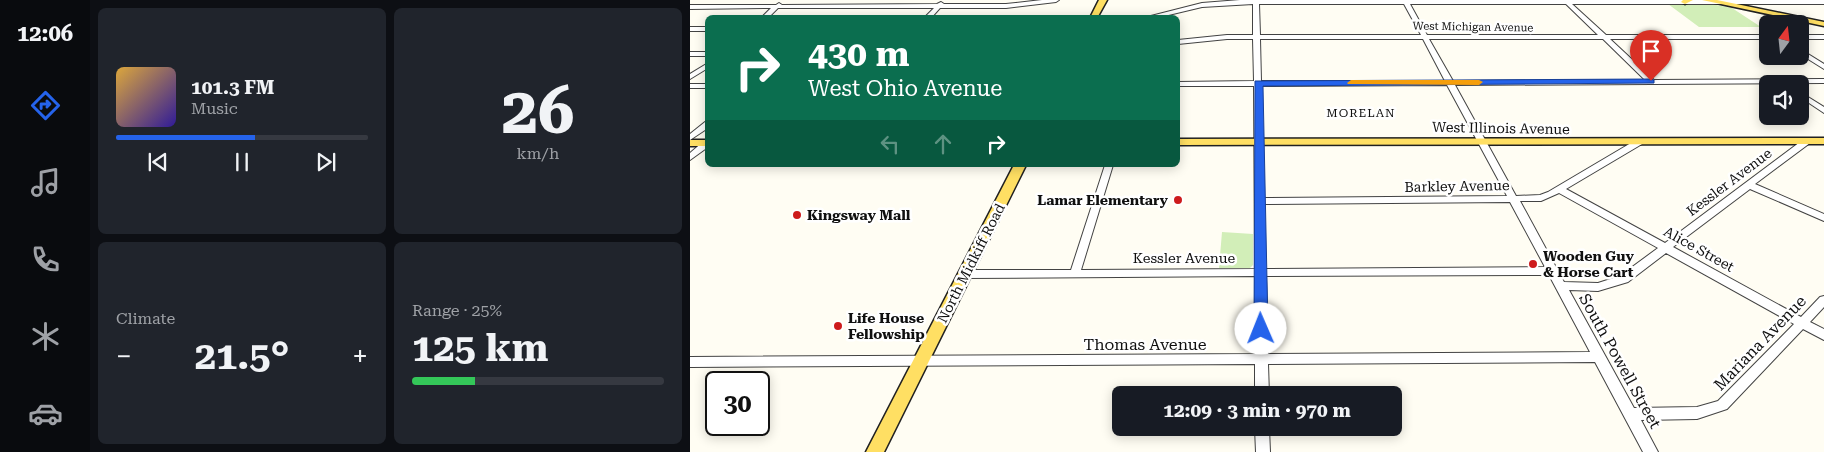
<!DOCTYPE html>
<meta charset="utf-8">
<style>
:root{--surface:#171b24;--page:#20242c;--text:#f1f3f6;--muted:#9ea1a6;--line:#363941;--accent:#2563eb}
body{margin:0;font-family:"Roboto Serif",serif;background:var(--page);color:var(--text);height:100vh;display:flex;flex-direction:column;font-size:19px;white-space:nowrap}
*{box-sizing:border-box;margin:0}
p{font-size:16px;color:var(--muted)}
.icon{flex:none;width:28px;height:28px;fill:none;stroke:currentColor;stroke-width:2;stroke-linecap:round;stroke-linejoin:round}
.map{position:relative;flex:1;overflow:hidden}
.side{display:flex;flex-direction:column;gap:8px;padding:8px;background:#0d0f14;width:600px}
.side>*{flex:none}
.banner{position:absolute;left:15px;top:15px;width:475px;height:152px;border-radius:8px;box-shadow:0 2px 12px #0003;background:#0b6e4f;color:#fff;overflow:hidden}
.needle{width:32px;rotate:15deg}
.controls{position:absolute;left:1069px;top:15px;display:grid;gap:10px}
.controls a{display:grid;place-items:center;width:50px;height:50px;border-radius:8px;background:var(--surface);box-shadow:0 2px 12px #0003;font-size:25px}
.speed{position:absolute;left:15px;top:371px;display:flex;gap:10px;font-size:25px;font-weight:700;text-align:center}
.speed>*{display:grid;place-content:center;width:65px;height:65px;border-radius:50%;background:var(--surface);box-shadow:0 2px 12px #0003;line-height:1}
.speed .limit{border:2px solid #111;border-radius:8px;background:#fff;color:#111}
.pin{position:absolute;display:grid;place-items:center;width:42px;height:42px;color:#fff;margin:-51px -21px;border-radius:50% 50% 50% 0;rotate:-45deg;box-shadow:0 0 5px #0007}
.pin .icon{rotate:45deg}
.me{position:absolute;width:55px;margin:-28px;rotate:359deg;stroke-linejoin:round;filter:drop-shadow(0 0 4px #0008)}
.turn{display:flex;align-items:center;gap:18px;height:105px;padding:0 20px;font-size:22px}
.turn .icon{width:65px;height:65px;stroke-width:2.5}
.turn b{display:block;font-size:35px;line-height:42px}
.lanes{display:flex;align-items:center;height:48px;padding:0 20px;background:#0003;justify-content:center;gap:25px;direction:ltr}
.lanes .off{opacity:.35}
.big{font-size:38px;font-weight:700;line-height:1.1}
.side .card{flex:1;display:flex;flex-direction:column;justify-content:center;gap:8px;min-width:0;padding:0 18px;border-radius:8px;background:var(--page)}
.side .dial{align-items:center;gap:0}
.dial b{font-size:65px;line-height:1}
.song{display:flex;align-items:center;gap:15px}
.cover{width:60px;height:60px;border-radius:8px;background:linear-gradient(135deg,hsl(40 70% 55%),hsl(250 70% 35%))}
.played{height:5px;border-radius:2px;background:linear-gradient(90deg,var(--accent) 55%,var(--line) 55%)}
.keys{display:flex;justify-content:space-around;direction:ltr}
.heat{display:flex;justify-content:space-between;align-items:center;font-size:28px;direction:ltr}
.charge{height:8px;border-radius:4px;background:linear-gradient(90deg,#34c759 25%,var(--line) 0)}
.side .tiles{flex:1;display:grid;gap:8px;grid-template-columns:repeat(2,1fr)}
.trip{position:absolute;left:422px;top:386px;width:290px;height:50px;border-radius:8px;background:var(--surface);box-shadow:0 2px 12px #0003;font-weight:700;line-height:50px;text-align:center}
main{display:flex;flex:1;min-height:0}
.dock{display:flex;flex-direction:column;width:90px;justify-content:space-around;align-items:center;background:#090b0e;color:var(--muted)}
.dock .icon{width:35px;height:35px}
.dock .on{color:var(--accent)}
.dock b{font-size:22px;color:var(--text)}
.map>svg:first-child{display:block}
.green{fill:#d2eeb8}
.lines{fill:none;stroke-linecap:round;stroke-linejoin:round}
.minor-casing{stroke:#434343;stroke-width:2}
.major-casing{stroke:#212121;stroke-width:3}
.minor{fill:#fff;fill-rule:evenodd}
.major{fill:#ffdf63;fill-rule:evenodd}
.route{fill:#2563eb;stroke:#184099}
.slow{fill:#f59e0b}
.poi-dot{fill:#cd1b1c;stroke:#fff;stroke-width:2}
.labels{text-anchor:middle;dominant-baseline:central;stroke-width:5;stroke-linejoin:round;paint-order:stroke}
.far-street-label{font-size:11px;fill:#101010;stroke:#fff}
.far-neighbourhood-label{font-size:12px;letter-spacing:1px;fill:#101010;stroke:#fff}
.street-label{font-size:14px;fill:#101010;stroke:#fff}
.poi-label{font-size:14px;font-weight:bold;fill:#101010;stroke:#fff;text-anchor:start}
.near-street-label{font-size:16px;fill:#101010;stroke:#fff}
</style>
<main>
<nav class="dock">
<b>12:06</b>
<svg class="icon on" aria-label="directions" viewBox="0 0 24 24"><path d="M12 3l9 9-9 9-9-9zM9 14v-3h6M13 9l2 2-2 2"/></svg>
<svg class="icon" aria-label="music" viewBox="0 0 24 24"><path d="M9 18V5l10-2v13"/><circle cx="6" cy="18" r="3"/><circle cx="16" cy="16" r="3"/></svg>
<svg class="icon" aria-label="phone" viewBox="0 0 24 24"><path d="M5 4h4l2 5-3 2q2 4 5 5l2-3 5 2v4C11 20 4 13 5 4z"/></svg>
<svg class="icon" aria-label="climate" viewBox="0 0 24 24"><path d="M12 3v18M4 7l16 10M4 17L20 7"/></svg>
<svg class="icon" aria-label="car" viewBox="0 0 24 24"><path d="M5 17H2v-5l4-1 3-4h7l3 4 3 1v5h-3M9 17h6M6 11h13"/><circle cx="7" cy="17" r="2"/><circle cx="17" cy="17" r="2"/></svg>
</nav>
<section class="side">
<div class="tiles">
<div class="card">
<div class="song"><i class="cover"></i><div><b>101.3 FM</b><p>Music</p></div></div>
<div class="played"></div>
<div class="keys"><svg class="icon" aria-label="previous" viewBox="0 0 24 24"><path d="M18 5L8 12l10 7zM5 5v14"/></svg><svg class="icon" aria-label="pause" viewBox="0 0 24 24"><path d="M8 5v14M16 5v14"/></svg><svg class="icon" aria-label="next" viewBox="0 0 24 24"><path d="M6 5l10 7-10 7zM19 5v14"/></svg></div>
</div>
<div class="card dial"><b>26</b><p>km/h</p></div>
<div class="card"><p>Climate</p>
<div class="heat"><a>−</a><b class="big">21.5°</b><a>+</a></div>
</div>
<div class="card"><p>Range · 25%</p><b class="big">125 km</b><div class="charge"></div></div>
</div>
</section>
<div class="map">
<svg width="1134" height="452" viewBox="0 0 1134 452">
<rect width="100%" height="100%" fill="#fffdf3"/>
<path class="green" d="M978 4H1021L1042 8 1071 27H1009Z
M532 232 563 234V265L560 268H529Z"/>
<g class="lines">
<g class="minor-casing">
<path id="minor" d="M352 0H369L366 2 316 8H250L241 18H234L244 8H88L78 18H71L81 8 0 9V5H86L89 3 92 5 247 4 251 2 254 4H316Z
M550 0H1134V4H882L916 35H1078V39H920L964 80 1134 79V83L765 85 826 196 850 195 858 192 946 140H952V144L876 189 975 243 1114 139H1120V143L1065 184 1134 214V221L1060 189 983 247 1111 317 1130 297 1134 296V307L1120 322 1134 329V340L1113 329 1037 409 1007 419 951 420 968 452H953L905 362 578 364 579 395H565V364L0 367V357L565 354V276L275 278 271 277 270 274 271 271 275 270H381L415 165H423L391 270 565 269 564 86H488V82L564 81 563 39H537L488 44V40L537 35H563V4L512 7 466 18H453L512 3ZM569 4H714L731 35H570ZM720 4H876L908 35H737ZM570 39H733L755 81H571ZM739 39H913L955 80 763 81ZM757 85 817 196 574 198 571 86ZM869 193 968 248 930 276 908 283 874 282 830 201H851ZM820 202 855 267 575 269 574 204ZM976 253 1104 324 1028 401 1007 407 944 408 879 290 908 291 938 282ZM859 275 900 352 578 354 576 276Z
M0 27H18V31H0Z
M1110 35H1134V39H1110Z
M1110 49 1134 64V69L1110 54Z
M0 52H18V56H0Z
M18 63V68L0 79V74Z
M0 84H18V88H0Z
M1110 92 1134 107V113L1110 97Z
M15 122H18V128L0 140V134Z
M14 141H18V147L0 160V153Z
M565 428H579L580 452H566Z"/>
</g>
<g class="major-casing">
<path id="major" d="M409 0H417L407 18H400Z
M993 0H1003L995 4 991 2Z
M1012 0H1027L1134 22V26Z
M1134 138V144L488 145V139Z
M0 140H18V146H0Z
M324 165H336L194 452H176Z"/>
</g>
<use href="#minor" class="minor"/>
<use href="#major" class="major"/>
</g>
<path class="route" d="M961 79 964 80V83L573 86 578 329 571 334 566 333 564 329 565 81Z"/>
<path class="slow" d="M661 80H789L793 82 789 85 658 84 657 83Z"/>
<g class="poi-dot">
<circle cx="488" cy="200" r="5"/>
<circle cx="107" cy="215" r="5"/>
<circle cx="843" cy="264" r="5"/>
<circle cx="148" cy="326" r="5"/>
</g>
<g class="labels">
<g class="far-street-label">
<text transform="translate(783 27) rotate(1)">West Michigan Avenue</text>
</g>
<g class="far-neighbourhood-label">
<text x="671" y="113">MORELAN</text>
</g>
<g class="street-label">
<text transform="translate(811 128) rotate(1)">West Illinois Avenue</text>
<text transform="translate(1039 182) rotate(-37)">Kessler Avenue</text>
<text transform="translate(767 186) rotate(-1)">Barkley Avenue</text>
<text transform="translate(1009 249) rotate(29)">Alice Street</text>
<text x="494" y="258">Kessler Avenue</text>
<text transform="translate(281 263) rotate(-63)">North Midkiff Road</text>
</g>
<g class="poi-label">
<text x="478" y="200" text-anchor="end">Lamar Elementary</text>
<text x="117" y="215">Kingsway Mall</text>
<text x="853" y="256">Wooden Guy<tspan x="853" dy="16">&amp; Horse Cart</tspan></text>
<text x="158" y="318">Life House<tspan x="158" dy="16">Fellowship</tspan></text>
</g>
<g class="near-street-label">
<text transform="translate(1070 343) rotate(-46)">Mariana Avenue</text>
<text x="455" y="344">Thomas Avenue</text>
<text transform="translate(930 361) rotate(61)">South Powell Street</text>
</g>
</g>
</svg>
<div class="controls">
<a><svg class="needle" viewBox="-14 -14 28 28"><path d="M0-13l5 13h-10z" fill="#e53935"/><path d="M0 13l5-13h-10z" fill="#9ea1a6"/></svg></a>
<a><svg class="icon" aria-label="sound" viewBox="0 0 24 24"><path d="M4 9h4l5-4v14l-5-4H4zM17 9q2 3 0 6"/></svg></a>
</div>
<div class="speed"><div class="limit">30</div></div>
<div class="pin" style="left:961px;top:81px;background:#d93025"><svg class="icon" aria-label="arrive" viewBox="0 0 24 24"><path d="M6 21V4h12l-3 4 3 4H6"/></svg></div>
<svg class="me" style="left:571px;top:329px" viewBox="-20 -20 40 40"><circle r="19" fill="#fff"/><path d="M0-13L10 11 0 6-10 11z" fill="#2563eb"/></svg>
<div class="trip">12:09 · 3 min · 970 m</div>
<div class="banner">
<div class="turn"><svg class="icon" aria-label="right" viewBox="0 0 24 24"><path d="M7 20v-9h11M14 6l5 5-5 5"/></svg><div><b>430 m</b>West Ohio Avenue</div></div>
<div class="lanes"><svg class="icon off" aria-label="left" viewBox="0 0 24 24"><path d="M17 20v-9H6M10 6l-5 5 5 5"/></svg><svg class="icon off" aria-label="ahead" viewBox="0 0 24 24"><path d="M12 20V5M6 11l6-6 6 6"/></svg><svg class="icon" aria-label="right" viewBox="0 0 24 24"><path d="M7 20v-9h11M14 6l5 5-5 5"/></svg></div>
</div>
</div>
</main>
